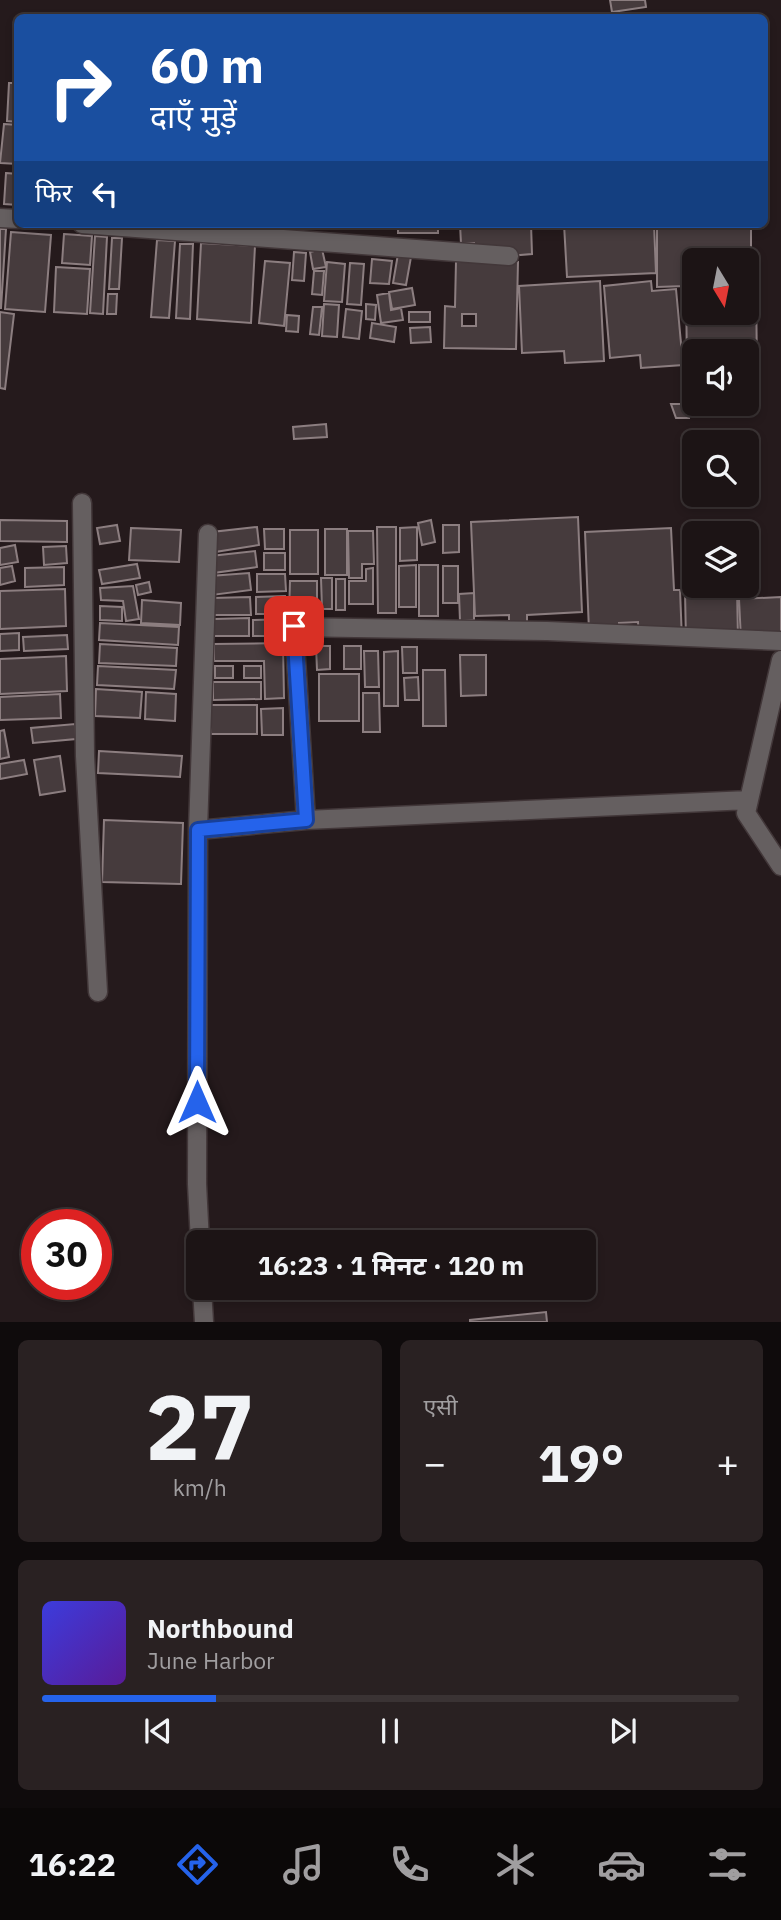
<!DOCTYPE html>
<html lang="hi">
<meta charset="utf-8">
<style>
:root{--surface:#1c1415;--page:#292122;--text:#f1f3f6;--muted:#a09ea0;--line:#3a3334;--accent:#2563eb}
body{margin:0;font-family:"IBM Plex Sans","Noto Sans Devanagari",sans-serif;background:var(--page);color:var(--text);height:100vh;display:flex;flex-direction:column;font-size:26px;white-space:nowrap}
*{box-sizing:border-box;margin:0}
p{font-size:23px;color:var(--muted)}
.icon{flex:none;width:38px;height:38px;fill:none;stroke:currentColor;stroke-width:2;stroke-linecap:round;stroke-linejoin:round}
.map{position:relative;height:1322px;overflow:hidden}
.side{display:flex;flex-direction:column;gap:18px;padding:18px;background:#0f0b0c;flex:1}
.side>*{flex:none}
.banner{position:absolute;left:14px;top:14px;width:754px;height:214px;border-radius:10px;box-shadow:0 4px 10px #0003,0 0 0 2px var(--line);background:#1a4fa0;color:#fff;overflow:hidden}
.needle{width:46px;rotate:170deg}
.buttons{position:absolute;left:682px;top:248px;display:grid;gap:14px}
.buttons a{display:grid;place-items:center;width:77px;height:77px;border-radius:10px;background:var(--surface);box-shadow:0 4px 10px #0003,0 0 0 2px var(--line);font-size:35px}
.speed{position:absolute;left:21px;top:1209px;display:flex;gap:14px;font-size:35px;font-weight:700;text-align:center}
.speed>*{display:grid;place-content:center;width:91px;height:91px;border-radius:50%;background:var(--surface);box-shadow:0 4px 10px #0003,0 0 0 2px var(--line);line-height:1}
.speed .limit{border:10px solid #d22;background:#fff;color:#111}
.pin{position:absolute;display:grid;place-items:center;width:60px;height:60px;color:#fff;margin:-30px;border-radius:14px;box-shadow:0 4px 10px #0006}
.me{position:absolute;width:77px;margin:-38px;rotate:0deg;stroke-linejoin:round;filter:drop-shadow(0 0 5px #0008)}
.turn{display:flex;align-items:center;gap:24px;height:147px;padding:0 21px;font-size:32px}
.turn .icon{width:91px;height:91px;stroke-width:2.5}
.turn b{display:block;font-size:49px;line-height:60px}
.then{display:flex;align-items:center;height:66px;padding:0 21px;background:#0003;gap:14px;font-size:26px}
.big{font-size:52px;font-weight:700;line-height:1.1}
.side .widget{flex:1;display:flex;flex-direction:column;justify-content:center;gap:10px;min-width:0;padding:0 24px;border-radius:10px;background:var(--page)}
.side .dial{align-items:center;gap:0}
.dial b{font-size:91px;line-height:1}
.song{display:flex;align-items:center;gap:21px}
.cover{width:84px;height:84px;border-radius:10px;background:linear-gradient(135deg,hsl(240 70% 55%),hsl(270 70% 35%))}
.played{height:7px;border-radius:4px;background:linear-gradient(90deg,var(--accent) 25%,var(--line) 25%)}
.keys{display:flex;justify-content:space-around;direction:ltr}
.heat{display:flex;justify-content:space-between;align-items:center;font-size:38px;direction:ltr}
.side .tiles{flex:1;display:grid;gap:18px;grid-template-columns:1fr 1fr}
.widget:last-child{grid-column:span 2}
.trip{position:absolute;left:186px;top:1230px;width:410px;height:70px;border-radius:10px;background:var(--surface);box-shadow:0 4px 10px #0003,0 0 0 2px var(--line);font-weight:700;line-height:70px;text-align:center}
.menu{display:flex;height:112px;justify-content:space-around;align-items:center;background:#0b0808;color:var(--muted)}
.menu .icon{width:49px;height:49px}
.menu .current{color:var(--accent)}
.menu b{font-size:32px;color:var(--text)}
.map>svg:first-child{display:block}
.building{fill:#463b3d;stroke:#8c7e80;stroke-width:2;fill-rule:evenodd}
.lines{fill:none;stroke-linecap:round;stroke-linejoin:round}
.street-casing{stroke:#423739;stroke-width:21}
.street{stroke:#655f60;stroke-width:18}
.route-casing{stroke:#184099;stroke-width:18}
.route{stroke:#2563eb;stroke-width:12}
</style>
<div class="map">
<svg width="781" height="1322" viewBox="0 0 781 1322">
<rect width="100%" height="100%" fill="#251a1c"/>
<path class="building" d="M610 0H645L646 7 612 12Z
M9 83H18V122L7 121Z
M4 124 18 125V164L0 163Z
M6 173 18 174V205L4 204Z
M398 224H438V233H398Z
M460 224H531L532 254 507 256 475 251 474 243 461 244Z
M564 224H654L656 273 567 277Z
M657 224H751V273H747V261H695V274H685V286L657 287Z
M0 229H6L1 308H0Z
M11 232 51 235 45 312 5 309Z
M64 234 92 236 90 265 62 263Z
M95 236 107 237 103 314 90 313Z
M112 238H122L119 289H109Z
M157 240 175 241 169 318 151 317Z
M201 243 255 246 251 323 197 319Z
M180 244H193L190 319 176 318Z
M322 249 326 267 313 269 310 252Z
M294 252 306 253 304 281 292 280Z
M398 254 411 257 406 285 393 283Z
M372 259 392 261 389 284 370 283Z
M265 261 290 263 284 326 259 323Z
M456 261 518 262 516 349 444 348 445 306 455 307ZM462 314H476V326H462Z
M327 262 345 264 342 302 324 301Z
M350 263 364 264 361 305 347 304Z
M56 267 90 269 87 314 54 312Z
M314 271H324L322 295 312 294Z
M600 281 604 361 565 363 564 351 522 353 519 286Z
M651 281 652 291 676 289 683 365 641 368 640 355 610 358 604 286Z
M747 283H756L757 371H747V352H695V372H687L686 284H695V313H747Z
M412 288 415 305 392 309 389 292Z
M389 293 391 310 401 308 403 320 381 323 377 295Z
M108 294H117L116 314H107Z
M324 304 339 305 337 337 322 336Z
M366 304 376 305 375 320 366 319Z
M313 307H322L319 335 310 334Z
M346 309 362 311 359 339 343 337Z
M0 312 14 314 5 389 0 388Z
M409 312H430V322H409Z
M287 315 299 316 298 332 286 331Z
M372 323 396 327 394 342 370 338Z
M430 327 431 342 411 343 410 328Z
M671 404H689V418H676Z
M326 424 327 437 294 439 293 427Z
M578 517 582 612 527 615V624L509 625V615L475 616 471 522Z
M0 520 67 521V542L0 541Z
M431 520 435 542 422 545 418 523Z
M117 525 120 541 100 544 97 528Z
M443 525H459V552L443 553Z
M257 527 259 545 215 552 212 532Z
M377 527H396V613H378Z
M417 527V560L400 561V528Z
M131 528 181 530 179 562 129 560Z
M671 528 674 590H680L682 640 639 642 638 622 619 623V630L589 631 585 532Z
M264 529H284V549H265Z
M325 529H347V575H325Z
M290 530H318V574H290Z
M348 531H373L374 564H362V578H349Z
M15 545 18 562 0 565V548Z
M66 546 67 563 44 565 43 547Z
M255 551 257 567 213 573 211 556Z
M264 553H285V570H264Z
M137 564 140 578 102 584 99 570Z
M416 565V607H399V566Z
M419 565H438V616H419Z
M12 566 15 581 0 585V568Z
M443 566H458V603H443Z
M64 567V585L25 587V568Z
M373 568V604H349V581H366V569Z
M249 573 251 590 212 595 210 576Z
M257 574H285L286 591 257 592Z
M321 578H332V609H322Z
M336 579H345V610H336Z
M290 581H317V614H289Z
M149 582 151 592 138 595 136 585Z
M133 586 139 619 126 621 123 601 101 600 100 588Z
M65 589 66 626 0 629V591Z
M737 590 738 638 686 640 685 592Z
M474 593V620L460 621 459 594Z
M285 596 286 614H256V597Z
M250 597 251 615H212V598Z
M781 597V639L741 640 739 599Z
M142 600 181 603 180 625 141 623Z
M100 606 122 607V621L100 620Z
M249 618V636H214V619Z
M289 619V636H253V620Z
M100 623 179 627 178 645 99 640Z
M19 633V650L0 651V634Z
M67 635 68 649 24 651 23 637Z
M283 643 284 698 265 699 264 661H214V644Z
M100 644 177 648 176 666 99 663Z
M316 646H330V669L317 670Z
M344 646H361V669H344Z
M402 647H417V673H403Z
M364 651H378L379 687H365Z
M398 651V706H384V652Z
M460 655H486V695L461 696Z
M66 656 67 691 0 694V659Z
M98 666 176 670 174 689 97 685Z
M215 666H233V678H215Z
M244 666H261V678H244Z
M423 670H445L446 726H423Z
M319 674H359V721H319Z
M418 677 419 700H405L404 678Z
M213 682H261V699L213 700Z
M96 689 142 692 140 718 95 716Z
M146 692 176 694 175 721 145 719Z
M363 693H379L380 732H363Z
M60 694 61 718 0 720V697Z
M210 705H257V734H211Z
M283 708V735H262L261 709Z
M75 724 76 739 33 743 31 728Z
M4 730 9 757 0 759V731Z
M99 751 182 756 180 777 98 773Z
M60 756 65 791 40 795 34 760Z
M24 760 27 774 0 779V764Z
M104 820 183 823 181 884 102 882Z
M546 1312 547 1322H470V1320Z"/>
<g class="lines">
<g class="street-casing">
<path id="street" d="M0 218 18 219
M82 224 509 256
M82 503 85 756 98 992
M781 660 746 813 781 866
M306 820 294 627 547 631 781 641
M198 830 306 820 749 800
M200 1242 197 1184 198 830 208 534
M202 1288 204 1322"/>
</g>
<use href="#street" class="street"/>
</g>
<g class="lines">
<g class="route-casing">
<path id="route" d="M197 1102 198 830 306 820 294 626"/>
</g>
<use href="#route" class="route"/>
</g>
</svg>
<div class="buttons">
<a><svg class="needle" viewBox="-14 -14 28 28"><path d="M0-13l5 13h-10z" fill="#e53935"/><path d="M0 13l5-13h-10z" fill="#a09ea0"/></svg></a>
<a><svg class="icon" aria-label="sound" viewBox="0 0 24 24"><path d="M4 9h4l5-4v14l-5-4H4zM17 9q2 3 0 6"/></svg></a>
<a><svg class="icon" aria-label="search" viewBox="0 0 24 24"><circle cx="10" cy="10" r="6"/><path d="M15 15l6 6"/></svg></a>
<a><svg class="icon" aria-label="layers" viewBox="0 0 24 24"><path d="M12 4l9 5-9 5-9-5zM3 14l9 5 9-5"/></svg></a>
</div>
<div class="speed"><div class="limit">30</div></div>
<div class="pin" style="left:294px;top:626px;background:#d93025"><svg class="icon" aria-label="arrive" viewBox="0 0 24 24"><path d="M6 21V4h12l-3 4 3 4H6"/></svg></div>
<svg class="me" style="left:197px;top:1102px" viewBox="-20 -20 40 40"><path d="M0-17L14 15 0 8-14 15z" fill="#2563eb" stroke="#fff" stroke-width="4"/></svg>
<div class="trip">16:23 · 1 मिनट · 120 m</div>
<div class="banner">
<div class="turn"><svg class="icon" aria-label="right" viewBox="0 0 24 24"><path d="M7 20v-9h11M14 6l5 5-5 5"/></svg><div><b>60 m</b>दाएँ मुड़ें</div></div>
<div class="then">फिर<svg class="icon" aria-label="left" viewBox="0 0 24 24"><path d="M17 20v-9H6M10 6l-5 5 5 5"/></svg></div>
</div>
</div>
<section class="side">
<div class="tiles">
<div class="widget dial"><b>27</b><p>km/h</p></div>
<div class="widget"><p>एसी</p>
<div class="heat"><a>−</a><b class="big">19°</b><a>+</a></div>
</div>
<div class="widget">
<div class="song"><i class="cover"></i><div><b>Northbound</b><p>June Harbor</p></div></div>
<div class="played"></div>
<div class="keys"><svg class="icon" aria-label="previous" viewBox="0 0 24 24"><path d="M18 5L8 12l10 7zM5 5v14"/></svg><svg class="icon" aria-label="pause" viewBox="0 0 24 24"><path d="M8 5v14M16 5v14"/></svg><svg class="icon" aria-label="next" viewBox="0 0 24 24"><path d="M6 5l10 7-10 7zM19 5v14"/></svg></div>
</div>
</div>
</section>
<nav class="menu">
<b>16:22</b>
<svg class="icon current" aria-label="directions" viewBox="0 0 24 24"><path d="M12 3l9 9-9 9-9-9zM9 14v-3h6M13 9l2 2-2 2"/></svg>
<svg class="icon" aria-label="music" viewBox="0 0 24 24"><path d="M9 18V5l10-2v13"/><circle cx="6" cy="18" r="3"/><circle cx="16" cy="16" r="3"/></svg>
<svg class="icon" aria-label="phone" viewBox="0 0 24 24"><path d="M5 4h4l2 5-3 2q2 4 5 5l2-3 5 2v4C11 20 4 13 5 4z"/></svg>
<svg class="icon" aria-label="climate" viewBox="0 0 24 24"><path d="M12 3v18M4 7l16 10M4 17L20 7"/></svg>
<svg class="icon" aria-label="car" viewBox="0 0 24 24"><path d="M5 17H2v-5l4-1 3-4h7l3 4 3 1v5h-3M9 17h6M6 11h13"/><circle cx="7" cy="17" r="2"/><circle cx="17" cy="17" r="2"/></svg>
<svg class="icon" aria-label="filters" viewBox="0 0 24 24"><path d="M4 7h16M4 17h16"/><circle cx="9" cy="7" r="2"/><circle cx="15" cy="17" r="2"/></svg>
</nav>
